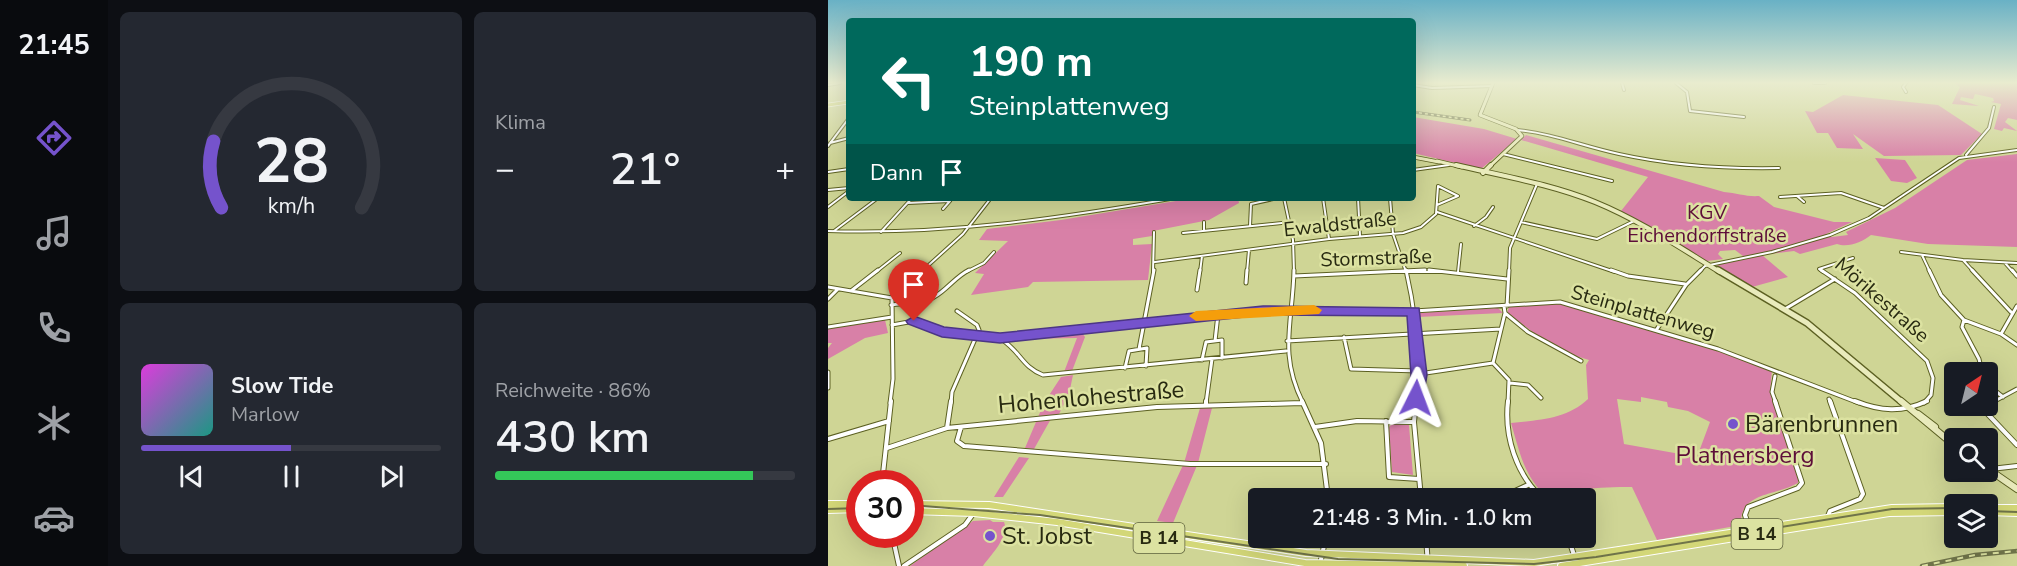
<!DOCTYPE html>
<html lang="de">
<meta charset="utf-8">
<style>
:root{--surface:#171b24;--page:#242831;--text:#f1f3f6;--muted:#9ea1a6;--line:#363941;--accent:#7553cc}
body{margin:0;font-family:"Nunito Sans",sans-serif;background:var(--page);color:var(--text);height:100vh;display:flex;flex-direction:column;font-size:22px;white-space:nowrap}
*{box-sizing:border-box;margin:0}
p{font-size:20px;color:var(--muted)}
.icon{flex:none;width:33px;height:33px;fill:none;stroke:currentColor;stroke-width:2;stroke-linecap:round;stroke-linejoin:round}
.map{position:relative;flex:1;overflow:hidden}
.side{display:flex;flex-direction:column;gap:12px;padding:12px;background:#0d0f14;width:720px}
.side>*{flex:none}
.top-card{position:absolute;left:18px;top:18px;width:570px;height:183px;border-radius:6px;box-shadow:0 6px 24px #0002;background:#00695c;color:#fff;overflow:hidden}
.needle{width:39px;rotate:35deg}
.buttons{position:absolute;left:1116px;top:362px;display:grid;gap:12px}
.buttons a{display:grid;place-items:center;width:54px;height:54px;border-radius:6px;background:var(--surface);box-shadow:0 6px 24px #0002;font-size:30px}
.speed{position:absolute;left:18px;top:470px;display:flex;gap:12px;font-size:30px;font-weight:700;text-align:center}
.speed>*{display:grid;place-content:center;width:78px;height:78px;border-radius:50%;background:var(--surface);box-shadow:0 6px 24px #0002;line-height:1}
.speed .limit{border:9px solid #d22;background:#fff;color:#111}
.pin{position:absolute;display:grid;place-items:center;width:51px;height:51px;color:#fff;margin:-62px -26px;border-radius:50% 50% 50% 0;rotate:-45deg;box-shadow:0 0 6px #0007}
.pin .icon{rotate:45deg}
.me{position:absolute;width:66px;margin:-33px;rotate:3deg;stroke-linejoin:round;filter:drop-shadow(0 0 4px #0008)}
.turn{display:flex;align-items:center;gap:21px;height:126px;padding:0 24px;font-size:27px}
.turn .icon{width:78px;height:78px;stroke-width:2.5}
.turn b{display:block;font-size:42px;line-height:51px}
.then{display:flex;align-items:center;height:57px;padding:0 24px;background:#0003;gap:12px;font-size:22px}
.big{font-size:45px;font-weight:600;line-height:1.1}
.side .tile{flex:1;display:flex;flex-direction:column;justify-content:center;gap:9px;min-width:0;padding:0 21px;border-radius:9px;background:var(--page)}
.side .dial{align-items:center;gap:0}
.dial svg{height:156px;overflow:visible;fill:none;stroke:var(--line);stroke-width:7;stroke-linecap:round;text-anchor:middle}
.dial text{fill:var(--text);stroke:none}
.song{display:flex;align-items:center;gap:18px}
.cover{width:72px;height:72px;border-radius:9px;background:linear-gradient(135deg,hsl(300 70% 55%),hsl(170 70% 35%))}
.played{height:6px;border-radius:3px;background:linear-gradient(90deg,var(--accent) 50%,var(--line) 50%)}
.keys{display:flex;justify-content:space-around;direction:ltr}
.heat{display:flex;justify-content:space-between;align-items:center;font-size:33px;direction:ltr}
.charge{height:9px;border-radius:4px;background:linear-gradient(90deg,#34c759 86%,var(--line) 0)}
.side .tiles{flex:1;display:grid;gap:12px;grid-template-columns:repeat(2,1fr)}
.trip{position:absolute;left:420px;top:488px;width:348px;height:60px;border-radius:6px;background:var(--surface);box-shadow:0 6px 24px #0002;font-weight:600;line-height:60px;text-align:center}
main{display:flex;flex:1;min-height:0}
.tab-bar{display:flex;flex-direction:column;width:108px;justify-content:space-around;align-items:center;background:#090b0e;color:var(--muted)}
.tab-bar .icon{width:42px;height:42px}
.tab-bar .current{color:var(--accent)}
.tab-bar b{font-size:27px;color:var(--text)}
.map>svg:first-child{display:block}
.green{fill:#d880a7;fill-rule:evenodd}
.lines{fill:none;stroke-linecap:round;stroke-linejoin:round}
.street-far2-casing{stroke:#5c6022;stroke-width:4}
.street-far1-casing{stroke:#5c6022;stroke-width:5}
.street-casing{stroke:#5c6022;stroke-width:6}
.secondary-far3-casing{stroke:#5c6022;stroke-width:4.5}
.secondary-far2-casing{stroke:#5c6022;stroke-width:6}
.secondary-far1-casing{stroke:#5c6022;stroke-width:8}
.secondary-casing{stroke:#5c6022;stroke-width:8}
.primary-far1-casing{stroke:#fff;stroke-width:4.5}
.primary-casing{stroke:#fff;stroke-width:8}
.street-far2{stroke:#fff;stroke-width:2}
.street-far1{stroke:#fff;stroke-width:3}
.street{stroke:#fff;stroke-width:4}
.secondary-far3{stroke:#e9ebbc;stroke-width:3}
.secondary-far2{stroke:#e9ebbc;stroke-width:4}
.secondary-far1{stroke:#e9ebbc;stroke-width:5}
.secondary{stroke:#e9ebbc;stroke-width:6}
.primary-far1{stroke:#d3d778;stroke-width:3}
.primary{stroke:#d3d778;stroke-width:6}
.tram{stroke:#70744a;stroke-width:2}
.rail-far1-casing{stroke:#70744a;stroke-width:3}
.rail-casing{stroke:#70744a;stroke-width:4.5}
.rail-far1{stroke:#dce2a1;stroke-width:1.5;stroke-dasharray:3;stroke-linecap:butt}
.rail{stroke:#dce2a1;stroke-width:2;stroke-dasharray:6;stroke-linecap:butt}
.route{fill:#7553cc;stroke:#4c3685;stroke-width:1.5}
.slow{fill:#f59e0b}
.poi-dot{fill:#7553cc;stroke:#dce2a1;stroke-width:2}
.labels{text-anchor:middle;dominant-baseline:central;stroke-width:5;stroke-linejoin:round;paint-order:stroke}
.shield{fill:#dce2a1;stroke:#5e613c;stroke-width:1.5}
.shield-label{font-size:18px;font-weight:bold;fill:#282a11}
.park-label{font-size:20px;fill:#5d0d39;stroke:#dce2a1}
.street-label{font-size:20px;fill:#282a11;stroke:#dce2a1}
.near-street-label{font-size:24px;fill:#282a11;stroke:#dce2a1}
.near-poi-label{font-size:24px;fill:#282a11;stroke:#dce2a1;text-anchor:start}
.near-park-label{font-size:24px;fill:#5d0d39;stroke:#dce2a1}
</style>
<main>
<nav class="tab-bar">
<b>21:45</b>
<svg class="icon current" aria-label="directions" viewBox="0 0 24 24"><path d="M12 3l9 9-9 9-9-9zM9 14v-3h6M13 9l2 2-2 2"/></svg>
<svg class="icon" aria-label="music" viewBox="0 0 24 24"><path d="M9 18V5l10-2v13"/><circle cx="6" cy="18" r="3"/><circle cx="16" cy="16" r="3"/></svg>
<svg class="icon" aria-label="phone" viewBox="0 0 24 24"><path d="M5 4h4l2 5-3 2q2 4 5 5l2-3 5 2v4C11 20 4 13 5 4z"/></svg>
<svg class="icon" aria-label="climate" viewBox="0 0 24 24"><path d="M12 3v18M4 7l16 10M4 17L20 7"/></svg>
<svg class="icon" aria-label="car" viewBox="0 0 24 24"><path d="M5 17H2v-5l4-1 3-4h7l3 4 3 1v5h-3M9 17h6M6 11h13"/><circle cx="7" cy="17" r="2"/><circle cx="17" cy="17" r="2"/></svg>
</nav>
<section class="side">
<div class="tiles">
<div class="tile dial"><svg viewBox="0 0 100 80">
<path d="M14 69A42 42 0 1 1 86 69"/>
<path d="M14 69A42 42 0 0 1 10 35" stroke="#7553cc"/>
<text x="50" y="56" font-size="32" font-weight="700">28</text>
<text x="50" y="72" font-size="11">km/h</text>
</svg></div>
<div class="tile"><p>Klima</p>
<div class="heat"><a>−</a><b class="big">21°</b><a>+</a></div>
</div>
<div class="tile">
<div class="song"><i class="cover"></i><div><b>Slow Tide</b><p>Marlow</p></div></div>
<div class="played"></div>
<div class="keys"><svg class="icon" aria-label="previous" viewBox="0 0 24 24"><path d="M18 5L8 12l10 7zM5 5v14"/></svg><svg class="icon" aria-label="pause" viewBox="0 0 24 24"><path d="M8 5v14M16 5v14"/></svg><svg class="icon" aria-label="next" viewBox="0 0 24 24"><path d="M6 5l10 7-10 7zM19 5v14"/></svg></div>
</div>
<div class="tile"><p>Reichweite · 86%</p><b class="big">430 km</b><div class="charge"></div></div>
</div>
</section>
<div class="map">
<svg width="1189" height="566" viewBox="0 0 1189 566">
<rect width="100%" height="100%" fill="#cfd595"/>
<path class="green" d="M1126 83H1189V120L1180 118 1177 122 1189 131 1176 128 1174 131 1166 129 1173 104 1163 102 1166 101 1165 98 1147 94 1145 99 1133 97 1132 100 1151 106 1124 104 1132 87Z
M1015 95 1110 105 1154 134 1133 155 1056 156 1025 134 1035 149 1009 148 1000 133H989L977 111 985 112Z
M585 117 656 129 689 139 653 169 585 153Z
M698 135 896 192C909 193 919 197 931 196L946 207 1006 222H1024L998 234 1004 237 1020 235 1018 232 1067 208 1139 160 1189 154V247L1100 244 1043 235C1034 242 1020 248 1009 244L972 254 966 251 934 255 960 277 924 287 889 265 919 259 907 250 892 251 890 254 895 259 879 261 793 211 820 177 693 140Z
M1047 158 1077 160 1089 178 1079 183 1063 181Z
M366 198H410L411 203 381 220 325 231 324 236 305 239V245L324 244 320 280 205 282 200 287 143 295 156 274 147 273 180 241 151 240 159 229 233 220Z
M703 303 736 304 859 340 944 370 942 392 970 470V483C947 496 911 492 913 525L829 540 804 487C787 487 771 487 754 490 742 493 734 498 720 498 696 477 692 453 683 423 711 420 739 419 760 399L758 365 761 360 748 356 713 338 679 313 681 307ZM813 397 839 402 840 407 860 411 882 422 869 457 796 444 789 399 813 402Z
M670 308 675 313 590 317V313Z
M57 320 60 333 37 338 0 359V348L4 343H0V329Z
M254 333 257 337 244 371 236 372 249 338 189 339Z
M245 375 241 394 230 416 224 417 206 449 197 448 216 403 233 377Z
M372 408H384L370 463 345 523 329 521 356 463Z
M564 424 581 425 585 475 564 472 561 427Z
M191 457 201 458 175 497H166Z
M162 520 165 522H176C182 536 163 555 155 566H82L145 521Z"/>
<g class="lines">
<g class="street-far2-casing">
<path id="street-far2" d="M794 83 796 90
M848 83 859 92 862 111 916 117
M986 83H997
M1078 83 1075 87 1078 92
M0 85 12 83
M585 85 604 88 664 86
M689 130C724 133 757 147 791 154 845 166 897 169 951 168
M2 143 21 138
M0 146 21 118
M675 154 784 181
M1138 155 1161 128 1166 107
M585 170 621 165
M0 172 21 169
M0 190 21 188
M969 196 976 202
M952 197 1013 193 1056 208
M456 198 465 240 466 272
M495 198 501 239
M530 198 532 236
M562 198 565 234 578 272
M80 203 122 201 124 198
M0 207 21 191
M115 209 122 201
M609 212 787 272
M376 222V231
M693 222 769 239 806 221
M422 226 423 204 450 198
M646 226 658 217 665 207
M0 231C118 235 232 218 348 198
M6 231 50 198
M53 232 84 198
M355 233 463 222
M1073 252 1135 260 1189 263
M1094 255 1102 272
M1135 260 1146 272
M327 262 501 239 575 233 593 227 608 214 610 186 630 196 609 205
M1177 263 1185 272
M48 272 72 253
M93 272 135 234 163 198
M138 272 156 263 166 252
M325 272 326 232
M372 272 374 256
M419 272 421 250
M563 272H614
M630 272 633 244
M681 272 682 248 709 184
M871 272 877 266 944 252 1002 235 1041 218 1131 158 1189 150
M995 272 991 269 1025 258"/>
</g>
<g class="street-far1-casing">
<path id="street-far1" d="M466 270C465 322 450 353 475 403
M578 270C588 314 593 358 588 403
M601 270 679 279
M783 270 800 276 857 284
M993 270 1027 293 1099 361 1105 378 1103 395 1096 403
M1101 270 1113 295 1136 320 1134 327 1151 359 1154 372
M1144 270 1183 312
M1184 270 1189 276
M466 276 597 270
M418 283 419 270
M0 287 64 298
M369 290 372 270
M23 291 50 270
M64 298 95 270
M0 299 10 289
M63 305C77 303 94 304 106 297 119 290 127 277 141 270
M679 306 681 270
M957 309 1007 279
M677 313 700 332 753 361
M1136 320 1173 334 1189 345
M64 325 86 321 114 332 172 338 435 311H586L732 302 890 349 1031 403
M0 327 64 317
M829 329 858 285 873 270
M1173 334 1189 306
M516 337 523 369 590 371
M173 339C193 352 194 367 215 375L458 351
M387 341 390 314
M459 341 673 329
M311 349 326 270
M374 360 378 342 394 340V358
M665 363 681 380 680 403
M297 368 301 351 319 348 318 366
M0 372V388
M591 374 665 363 677 313 676 306
M947 376 944 392 948 403
M682 383 700 385 713 398
M1160 385 1175 397
M1001 399 1003 403
M62 403 65 379 64 298
M123 403 124 392 151 330 149 325 129 311
M378 403 384 359
M1163 403 1189 389"/>
</g>
<g class="street-casing">
<path id="street" d="M474 401 493 443 500 498
M588 401 586 422 593 498
M680 401C676 436 688 474 714 498
M1027 401C1052 411 1074 413 1099 401
M1160 404 1165 401
M378 405V401
M1157 405 1153 407 1189 445
M558 421 561 477 591 479
M133 427 129 441 136 446 362 464H498
M487 427 529 421 586 422
M119 428 123 401
M0 439 61 421
M59 448 119 428 329 407 474 403
M1163 469 1189 466
M54 483 63 401
M664 495 687 491 700 485
M1000 516 1002 511 1032 499 1035 494 1002 401
M922 530 917 515 920 507 970 488 974 483 947 401
M64 534 71 566
M598 537 600 565
M740 537 749 564
M492 564 498 537
M76 566 137 525 145 514"/>
</g>
<g class="secondary-far3-casing">
<path id="secondary-far3" d="M585 157 611 162
M609 161 634 167
M661 167 694 136 688 129 652 115 665 83"/>
</g>
<g class="secondary-far2-casing">
<path id="secondary-far2" d="M628 165C674 176 723 184 767 202 811 220 851 247 892 272
M655 173 663 165"/>
</g>
<g class="secondary-far1-casing">
<path id="secondary-far1" d="M890 270 979 323 1075 403"/>
</g>
<g class="secondary-casing">
<path id="secondary" d="M1073 401 1126 445
M1090 414 1107 427
M1160 469 1189 489"/>
</g>
<g class="primary-far1-casing">
<path id="primary-far1" d="M0 105 21 102"/>
</g>
<g class="primary-casing">
<path id="primary" d="M0 504H32
M82 504 161 505 478 553 706 563 1064 508 1126 507
M1160 508H1189
M0 510 32 509
M82 511 146 513 229 522 477 563 636 566
M1160 512 1189 513
M733 566 1061 513 1126 512"/>
</g>
<use href="#street-far2" class="street-far2"/>
<use href="#street-far1" class="street-far1"/>
<use href="#street" class="street"/>
<use href="#secondary-far3" class="secondary-far3"/>
<use href="#secondary-far2" class="secondary-far2"/>
<use href="#secondary-far1" class="secondary-far1"/>
<use href="#secondary" class="secondary"/>
<use href="#primary-far1" class="primary-far1"/>
<use href="#primary" class="primary"/>
<path class="tram" d="M82 505 212 515 510 559 706 564 768 557 1064 509 1126 508
M0 509 32 508
M1160 511 1189 512"/>
<g class="rail-far1-casing">
<path id="rail-far1" d="M585 112 642 120"/>
</g>
<g class="rail-casing">
<path id="rail" d="M1094 566 1147 555 1189 551"/>
</g>
<use href="#rail-far1" class="rail-far1"/>
<use href="#rail" class="rail"/>
</g>
<linearGradient id="sky" x2="0" y2="1"><stop stop-color="#69b1c5"/><stop offset="0.51" stop-color="#e9eccf"/><stop offset="1" stop-color="#e9eccf" stop-opacity="0"/></linearGradient>
<rect width="1189" height="162" fill="url(#sky)"/>
<path class="route" d="M435 306 591 308 599 375 594 403H582L580 398 583 375 579 316 435 315 172 343 114 337 80 324 78 321 86 316 116 327 172 333Z"/>
<path class="slow" d="M486 305 494 310 491 314 368 321 361 316 368 311Z"/>
<g class="poi-dot">
<circle cx="905" cy="424" r="6"/>
<circle cx="162" cy="536" r="6"/>
</g>
<g class="labels">
<g class="shield">
<rect x="903.5" y="519" width="51" height="30" rx="4.5"/>
<rect x="305.5" y="523" width="51" height="30" rx="4.5"/>
</g>
<g class="shield-label">
<text x="929" y="534">B 14</text>
<text x="331" y="538">B 14</text>
</g>
<g class="park-label">
<text x="879" y="212">KGV<tspan x="879" dy="23">Eichendorffstraße</tspan></text>
</g>
<g class="street-label">
<text transform="translate(512 224) rotate(-6)">Ewaldstraße</text>
<text transform="translate(548 258) rotate(-2)">Stormstraße</text>
<text transform="translate(1054 300) rotate(41)">Mörikestraße</text>
<text transform="translate(815 312) rotate(16)">Steinplattenweg</text>
</g>
<g class="near-street-label">
<text transform="translate(263 397) rotate(-5)">Hohenlohestraße</text>
</g>
<g class="near-poi-label">
<text x="917" y="424">Bärenbrunnen</text>
<text x="174" y="536">St. Jobst</text>
</g>
<g class="near-park-label">
<text x="917" y="455">Platnersberg</text>
</g>
</g>
</svg>
<div class="buttons">
<a><svg class="needle" viewBox="-14 -14 28 28"><path d="M0-13l5 13h-10z" fill="#e53935"/><path d="M0 13l5-13h-10z" fill="#9ea1a6"/></svg></a>
<a><svg class="icon" aria-label="search" viewBox="0 0 24 24"><circle cx="10" cy="10" r="6"/><path d="M15 15l6 6"/></svg></a>
<a><svg class="icon" aria-label="layers" viewBox="0 0 24 24"><path d="M12 4l9 5-9 5-9-5zM3 14l9 5 9-5"/></svg></a>
</div>
<div class="speed"><div class="limit">30</div></div>
<div class="pin" style="left:86px;top:321px;background:#d93025"><svg class="icon" aria-label="arrive" viewBox="0 0 24 24"><path d="M6 21V4h12l-3 4 3 4H6"/></svg></div>
<svg class="me" style="left:588px;top:398px" viewBox="-20 -20 40 40"><path d="M0-17L14 15 0 8-14 15z" fill="#7553cc" stroke="#fff" stroke-width="4"/></svg>
<div class="trip">21:48 · 3 Min. · 1.0 km</div>
<div class="top-card">
<div class="turn"><svg class="icon" aria-label="left" viewBox="0 0 24 24"><path d="M17 20v-9H6M10 6l-5 5 5 5"/></svg><div><b>190 m</b>Steinplattenweg</div></div>
<div class="then">Dann<svg class="icon" aria-label="arrive" viewBox="0 0 24 24"><path d="M6 21V4h12l-3 4 3 4H6"/></svg></div>
</div>
</div>
</main>
